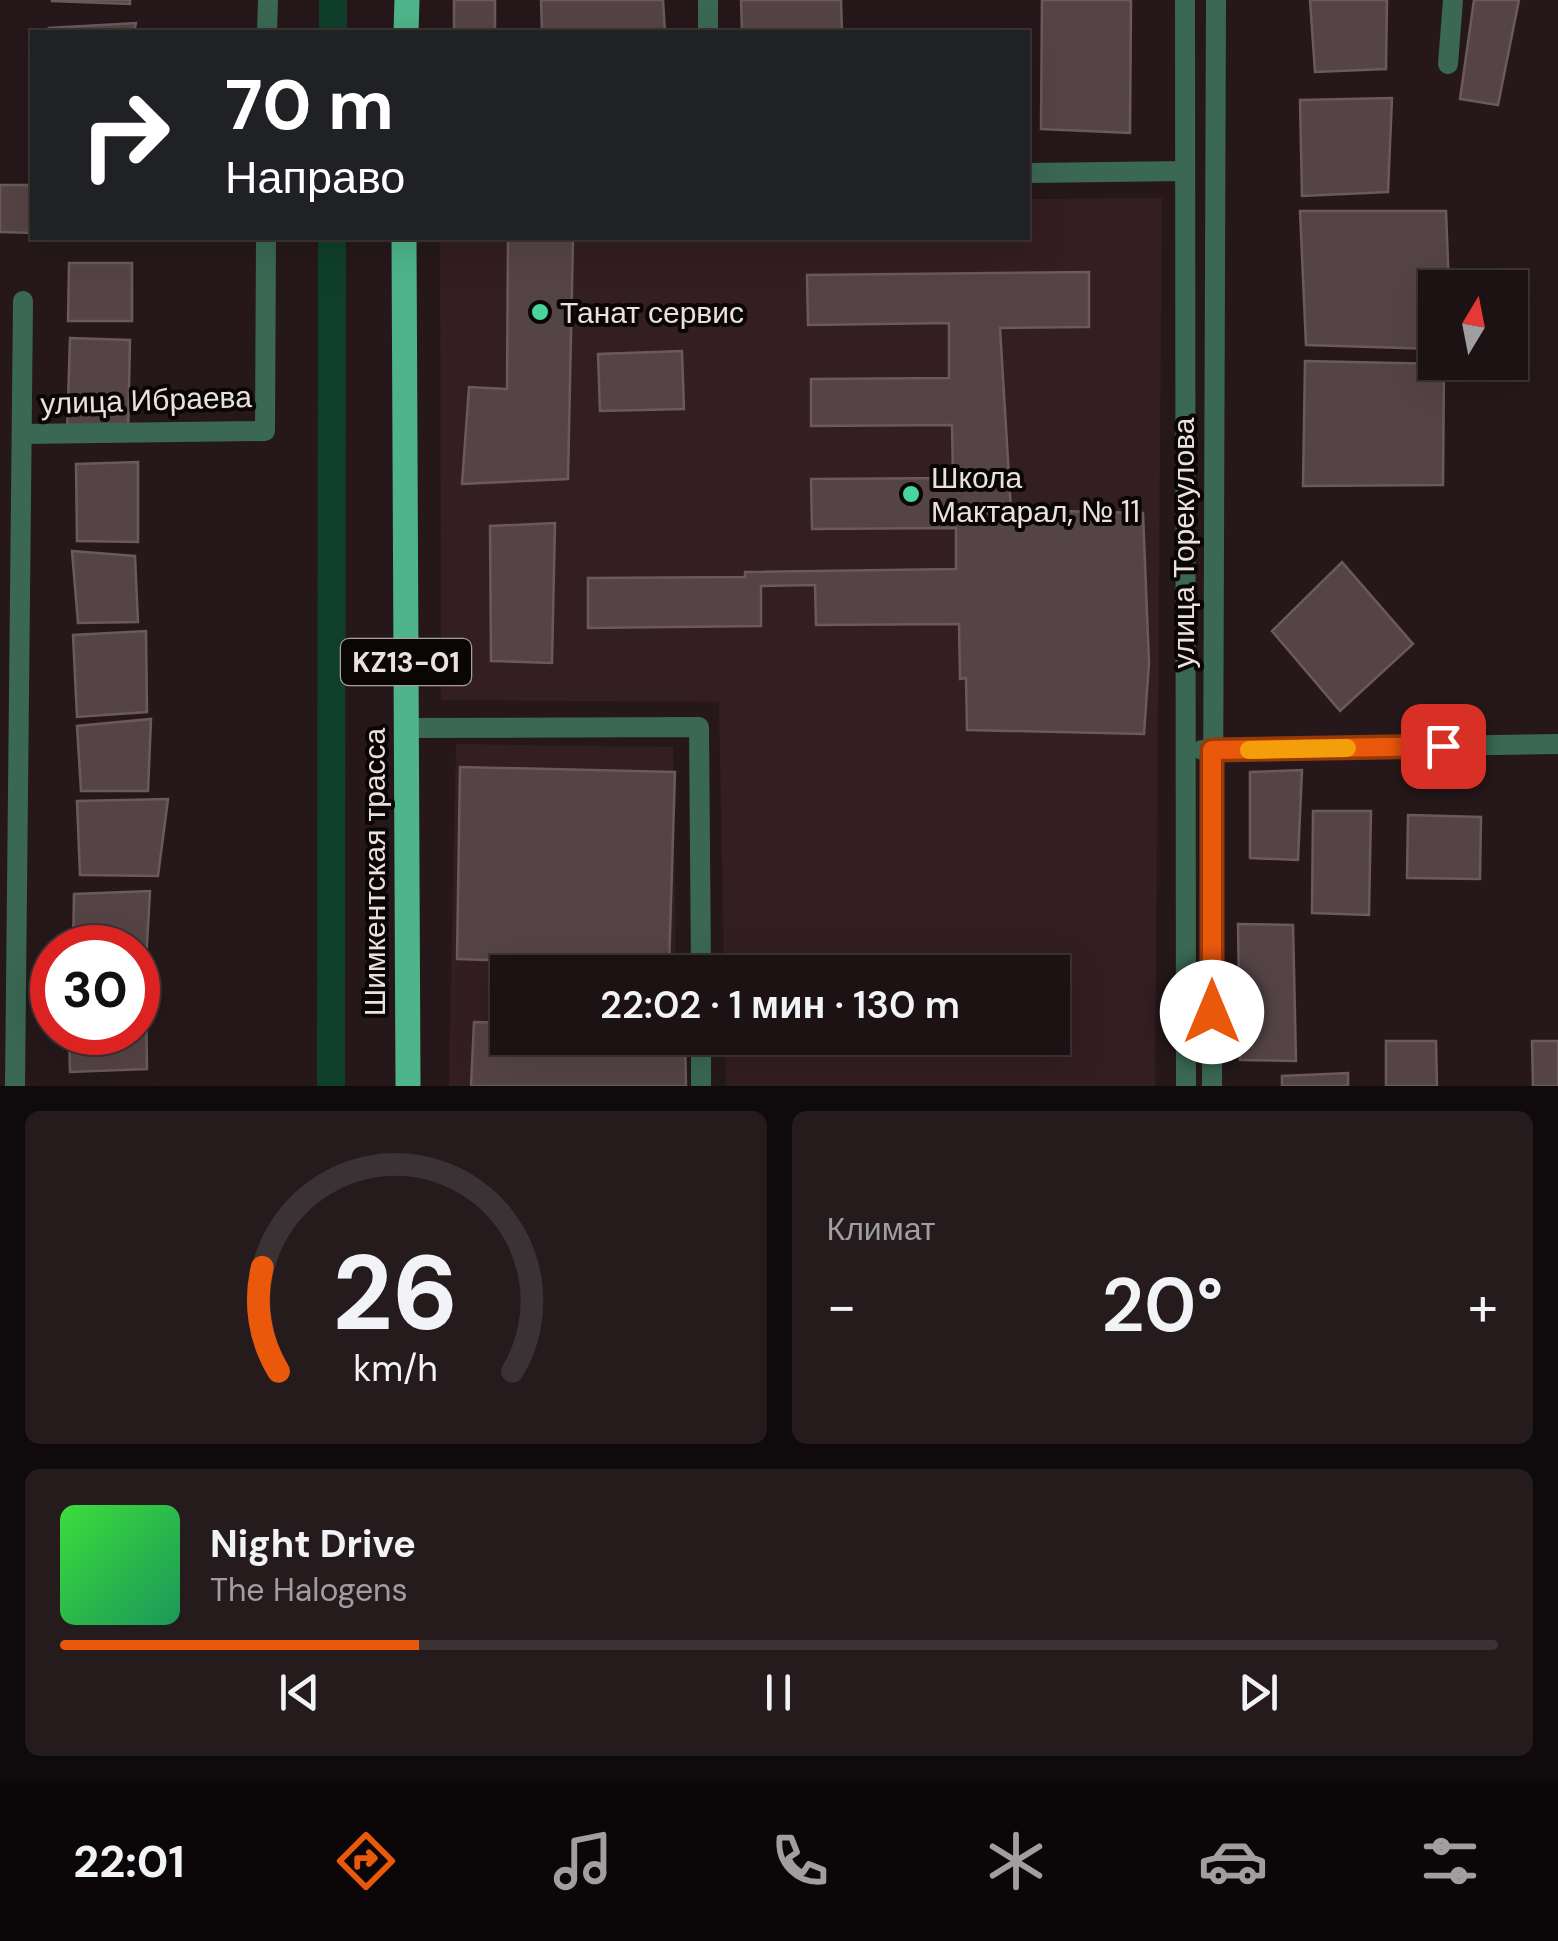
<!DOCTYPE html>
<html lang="ru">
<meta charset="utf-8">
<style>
:root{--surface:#1c1214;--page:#251b1d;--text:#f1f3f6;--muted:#a09ea0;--line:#3a3234;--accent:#ea580c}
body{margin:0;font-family:"DM Sans",sans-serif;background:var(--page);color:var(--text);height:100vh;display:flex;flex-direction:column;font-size:38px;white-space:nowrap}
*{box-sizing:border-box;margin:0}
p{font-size:32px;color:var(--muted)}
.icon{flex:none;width:55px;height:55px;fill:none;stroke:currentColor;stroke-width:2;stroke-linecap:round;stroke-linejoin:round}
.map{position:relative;height:1086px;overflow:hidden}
.details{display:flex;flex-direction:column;gap:25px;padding:25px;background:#0f0a0b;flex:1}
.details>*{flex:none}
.guide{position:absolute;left:30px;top:30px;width:1000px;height:210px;border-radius:0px;box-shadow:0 10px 40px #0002,0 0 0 2px var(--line);background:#202124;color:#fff;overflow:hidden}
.needle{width:65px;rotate:10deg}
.tools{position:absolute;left:1418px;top:270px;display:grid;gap:20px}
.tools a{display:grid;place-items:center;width:110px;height:110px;border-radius:0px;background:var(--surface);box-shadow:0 10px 40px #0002,0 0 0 2px var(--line);font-size:50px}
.speed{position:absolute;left:30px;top:925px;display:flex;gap:20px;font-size:50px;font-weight:700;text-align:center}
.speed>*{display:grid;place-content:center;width:130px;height:130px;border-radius:50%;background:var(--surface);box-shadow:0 10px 40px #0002,0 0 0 2px var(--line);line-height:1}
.speed .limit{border:15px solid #d22;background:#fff;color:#111}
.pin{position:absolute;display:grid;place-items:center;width:85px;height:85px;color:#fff;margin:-42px;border-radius:20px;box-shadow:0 5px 15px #0006}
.me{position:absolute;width:110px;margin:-55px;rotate:0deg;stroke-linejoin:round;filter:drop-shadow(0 0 8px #0008)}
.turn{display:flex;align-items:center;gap:35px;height:210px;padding:0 30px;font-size:45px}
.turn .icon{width:130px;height:130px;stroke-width:2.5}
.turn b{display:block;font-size:70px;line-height:85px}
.big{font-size:75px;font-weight:600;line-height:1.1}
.details .widget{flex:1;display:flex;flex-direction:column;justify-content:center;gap:15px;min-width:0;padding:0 35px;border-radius:15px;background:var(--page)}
.details .dial{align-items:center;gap:0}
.dial svg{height:260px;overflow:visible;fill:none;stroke:var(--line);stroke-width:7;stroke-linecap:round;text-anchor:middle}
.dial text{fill:var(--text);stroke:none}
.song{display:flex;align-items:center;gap:30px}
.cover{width:120px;height:120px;border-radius:15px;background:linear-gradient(135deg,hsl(120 70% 55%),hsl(150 70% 35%))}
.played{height:10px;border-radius:5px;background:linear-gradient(90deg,var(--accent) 25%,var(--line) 25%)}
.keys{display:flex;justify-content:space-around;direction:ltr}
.heat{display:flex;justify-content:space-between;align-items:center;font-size:55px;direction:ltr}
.details .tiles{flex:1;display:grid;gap:25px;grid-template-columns:1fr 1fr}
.widget:last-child{grid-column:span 2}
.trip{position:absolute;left:490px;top:955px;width:580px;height:100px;border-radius:0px;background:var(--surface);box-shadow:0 10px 40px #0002,0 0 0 2px var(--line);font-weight:600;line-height:100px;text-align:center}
.tab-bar{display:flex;height:160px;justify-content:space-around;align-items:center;background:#0b0708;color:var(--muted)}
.tab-bar .icon{width:70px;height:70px}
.tab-bar .on{color:var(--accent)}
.tab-bar b{font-size:45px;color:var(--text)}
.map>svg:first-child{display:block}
.built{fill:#331e21}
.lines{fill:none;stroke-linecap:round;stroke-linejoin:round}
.canal{stroke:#0f3f2c;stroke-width:28}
.building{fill:#554446;stroke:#6b595c;stroke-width:2.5}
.street{stroke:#3a6853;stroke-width:20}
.primary{stroke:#4eb58a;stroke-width:25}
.route-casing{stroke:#983908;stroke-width:25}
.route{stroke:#ea580c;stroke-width:18}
.slow{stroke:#f59e0b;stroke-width:18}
.poi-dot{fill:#48d49d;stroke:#0b0606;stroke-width:4}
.labels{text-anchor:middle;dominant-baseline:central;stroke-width:8;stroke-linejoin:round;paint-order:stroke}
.shield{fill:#0b0606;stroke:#a89f9f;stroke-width:2.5}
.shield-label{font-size:28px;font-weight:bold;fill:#ebe0e1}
.poi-label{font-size:30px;fill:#ebe0e1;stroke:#0b0606;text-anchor:start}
.street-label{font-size:30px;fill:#ebe0e1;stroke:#0b0606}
</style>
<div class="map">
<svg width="1558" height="1086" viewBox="0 0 1558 1086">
<rect width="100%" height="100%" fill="#26181a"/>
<path class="built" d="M1162 198 1155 1086H726L725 1038H1052V972H724L719 702 441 700 440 238H1028V199Z
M456 744 673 747 676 972H508V1038H677V1086H449Z"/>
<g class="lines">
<path class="canal" d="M333 32V0
M331 1086 332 238"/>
</g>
<path class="building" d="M52 0H130V4L52 1Z
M454 0H495V32H454Z
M541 0H663L665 32H542Z
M741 0H841L842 32H742Z
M1042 0H1131L1130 133 1041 129Z
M1310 0H1387L1386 69 1315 72Z
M1474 0H1519L1498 105 1460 99Z
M136 23 134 32H50L49 28Z
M1392 98 1388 192 1302 196 1300 100Z
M0 185H32V233L0 232Z
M1300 211H1446L1449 288H1435V349L1306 345Z
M508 238H573L568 479 462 484 469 387 507 389Z
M69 263H132V321H68Z
M1089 272V327L1000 328 1011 510 1143 513 1149 663 1144 734 967 730 966 678 960 679 959 624 816 625 815 585 761 586V626L588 628V578L745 577V572L956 569V528L812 529 811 479 953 478 952 425 811 426V379L949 378V323L808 325 807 275Z
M70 338 130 340 128 435 67 433Z
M682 351 684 409 600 411 598 354Z
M1305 361 1444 364 1443 485 1303 486Z
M138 462V542L77 541 76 464Z
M555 523 552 663 491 661 490 526Z
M72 551 135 556 138 622 78 623Z
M1342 562 1413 644 1340 711 1272 631Z
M146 631 147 712 77 717 73 635Z
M151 719 148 791H81L77 726Z
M460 767 675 772 669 966 457 959Z
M1302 770 1298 860 1250 858V772Z
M168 799 158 876 80 875 77 801Z
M1313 811H1371L1369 915 1312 913Z
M1408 815 1481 817 1480 879 1407 878Z
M150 891 145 980H138V948H73L74 894Z
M1238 924 1293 925 1296 1061 1240 1060Z
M138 995H146L147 1069 70 1072 69 1032H138Z
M474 1022 508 1023V1038H685L686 1086H471Z
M1386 1041H1436L1437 1086H1386Z
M1532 1041H1558V1086H1533Z
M1348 1073V1086H1282V1076Z"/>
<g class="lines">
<path class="street" d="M708 0V32
M1185 0 1186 1086
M267 32 268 0
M1448 64 1453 0
M1028 173 1185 171
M22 434 265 431 266 238
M406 728 699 727 701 972
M1202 750 1558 744
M701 1038V1086
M15 1086 23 301
M1212 1086 1216 0"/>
<path class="primary" d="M406 32 407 0
M404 238 408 1086"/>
</g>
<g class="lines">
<g class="route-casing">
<path id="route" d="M1212 1012V750L1443 746"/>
</g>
<use href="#route" class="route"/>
<path class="slow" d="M1249 750 1347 748"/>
</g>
<g class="poi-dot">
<circle cx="540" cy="312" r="10"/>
<circle cx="911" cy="494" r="10"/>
</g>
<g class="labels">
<rect class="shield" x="341" y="639" width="130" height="46" rx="8"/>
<g class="shield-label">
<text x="406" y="662">KZ13-01</text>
</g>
<g class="poi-label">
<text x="560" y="312">Танат сервис</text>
<text x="931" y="477">Школа<tspan x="931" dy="34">Мактарал, № 11</tspan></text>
</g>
<g class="street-label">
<text transform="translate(146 400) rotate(-2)">улица Ибраева</text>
<text transform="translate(1183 543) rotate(-90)">улица Торекулова</text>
<text transform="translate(374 872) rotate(-90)">Шимкентская трасса</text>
</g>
</g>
</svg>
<div class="tools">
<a><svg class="needle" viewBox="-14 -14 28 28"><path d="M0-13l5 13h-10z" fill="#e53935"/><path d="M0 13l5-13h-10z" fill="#a09ea0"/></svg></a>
</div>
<div class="speed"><div class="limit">30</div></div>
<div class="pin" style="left:1443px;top:746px;background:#d93025"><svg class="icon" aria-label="arrive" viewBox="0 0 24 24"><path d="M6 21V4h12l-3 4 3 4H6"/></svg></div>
<svg class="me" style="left:1212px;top:1012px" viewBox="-20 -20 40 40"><circle r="19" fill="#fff"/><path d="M0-13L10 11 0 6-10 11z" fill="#ea580c"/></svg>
<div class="trip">22:02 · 1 мин · 130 m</div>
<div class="guide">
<div class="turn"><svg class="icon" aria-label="right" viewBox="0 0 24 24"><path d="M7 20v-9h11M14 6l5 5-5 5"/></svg><div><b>70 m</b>Направо</div></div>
</div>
</div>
<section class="details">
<div class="tiles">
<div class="widget dial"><svg viewBox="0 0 100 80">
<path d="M14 69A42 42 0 1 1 86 69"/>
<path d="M14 69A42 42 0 0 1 9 37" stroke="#ea580c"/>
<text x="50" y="56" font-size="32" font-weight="700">26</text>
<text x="50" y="72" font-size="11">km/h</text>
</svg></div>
<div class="widget"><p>Климат</p>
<div class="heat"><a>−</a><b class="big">20°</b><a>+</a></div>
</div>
<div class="widget">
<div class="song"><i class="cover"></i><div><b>Night Drive</b><p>The Halogens</p></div></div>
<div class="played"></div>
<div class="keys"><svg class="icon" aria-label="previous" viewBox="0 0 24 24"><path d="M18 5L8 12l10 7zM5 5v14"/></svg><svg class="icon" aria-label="pause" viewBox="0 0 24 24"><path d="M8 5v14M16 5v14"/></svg><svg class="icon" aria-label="next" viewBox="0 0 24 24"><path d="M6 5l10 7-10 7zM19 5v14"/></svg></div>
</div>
</div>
</section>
<nav class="tab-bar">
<b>22:01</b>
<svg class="icon on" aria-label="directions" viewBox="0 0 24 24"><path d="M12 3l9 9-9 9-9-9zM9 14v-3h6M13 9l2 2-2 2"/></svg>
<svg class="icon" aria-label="music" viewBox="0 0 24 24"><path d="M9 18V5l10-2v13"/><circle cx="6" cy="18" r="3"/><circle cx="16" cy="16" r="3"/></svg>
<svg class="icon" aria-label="phone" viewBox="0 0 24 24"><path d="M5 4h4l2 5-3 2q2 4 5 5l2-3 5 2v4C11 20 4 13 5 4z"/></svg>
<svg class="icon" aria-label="climate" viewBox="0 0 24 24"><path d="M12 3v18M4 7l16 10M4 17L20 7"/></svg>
<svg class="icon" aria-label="car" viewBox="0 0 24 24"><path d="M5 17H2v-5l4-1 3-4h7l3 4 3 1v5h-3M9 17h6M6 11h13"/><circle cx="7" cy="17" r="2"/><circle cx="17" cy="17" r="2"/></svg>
<svg class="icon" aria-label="filters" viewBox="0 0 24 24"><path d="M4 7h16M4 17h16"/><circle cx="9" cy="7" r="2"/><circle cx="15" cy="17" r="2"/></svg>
</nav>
